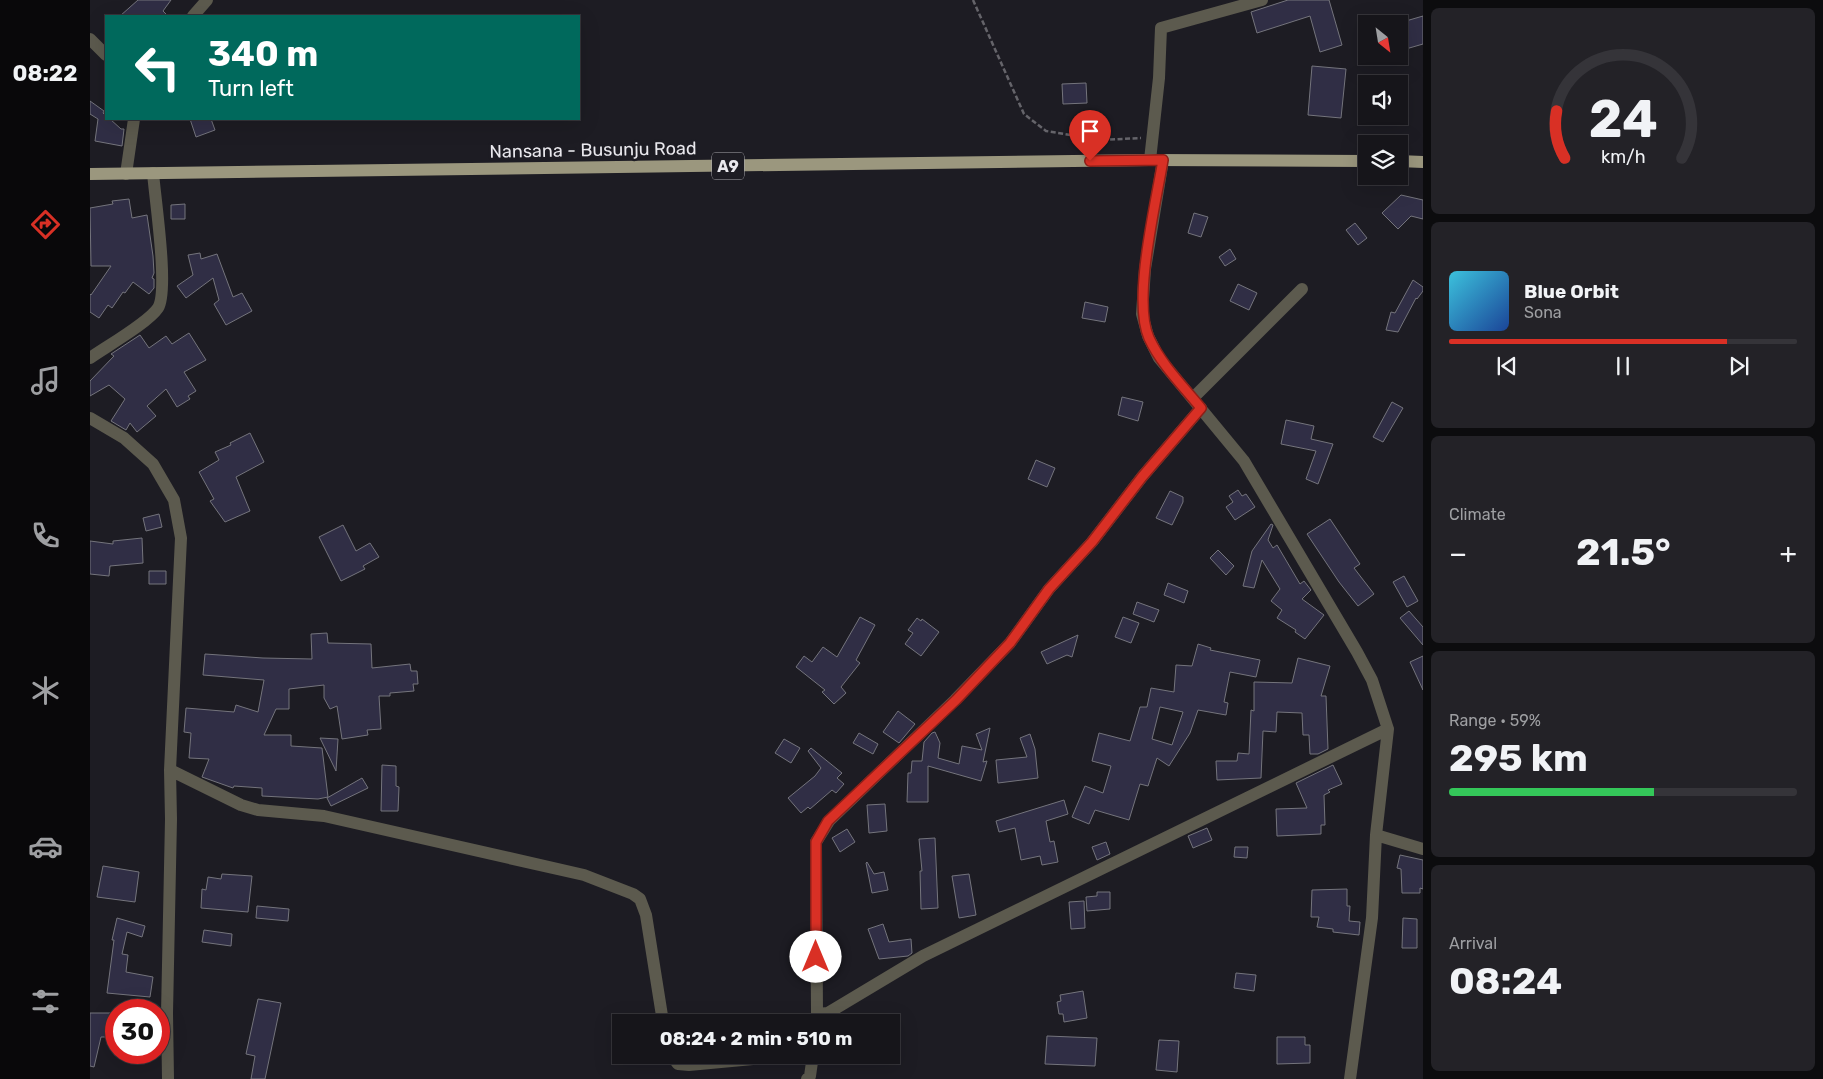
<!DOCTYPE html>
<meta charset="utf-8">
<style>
:root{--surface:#16151a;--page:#232227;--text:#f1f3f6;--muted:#9e9fa2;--line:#353439;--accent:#d93025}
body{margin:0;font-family:Rubik,sans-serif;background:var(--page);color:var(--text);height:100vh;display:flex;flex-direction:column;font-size:19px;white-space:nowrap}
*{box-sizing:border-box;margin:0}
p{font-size:16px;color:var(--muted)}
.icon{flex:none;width:28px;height:28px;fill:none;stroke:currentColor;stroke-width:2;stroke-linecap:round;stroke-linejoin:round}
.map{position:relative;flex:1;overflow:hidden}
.details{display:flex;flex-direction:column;gap:8px;padding:8px;background:#0c0c0e;width:400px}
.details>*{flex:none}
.guide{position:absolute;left:15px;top:15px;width:475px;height:105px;border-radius:0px;box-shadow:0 5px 20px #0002,0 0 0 1px var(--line);background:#00695c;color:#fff;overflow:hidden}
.needle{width:32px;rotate:150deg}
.buttons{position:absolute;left:1268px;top:15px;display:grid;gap:10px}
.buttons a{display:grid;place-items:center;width:50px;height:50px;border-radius:0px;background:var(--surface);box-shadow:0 5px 20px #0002,0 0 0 1px var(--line);font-size:25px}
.speed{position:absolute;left:15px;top:999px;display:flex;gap:10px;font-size:25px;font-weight:700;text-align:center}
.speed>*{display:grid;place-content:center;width:65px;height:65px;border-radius:50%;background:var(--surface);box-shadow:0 5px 20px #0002,0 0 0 1px var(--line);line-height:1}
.speed .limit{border:8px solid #d22;background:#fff;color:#111}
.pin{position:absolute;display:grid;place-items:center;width:42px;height:42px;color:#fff;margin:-51px -21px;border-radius:50% 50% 50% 0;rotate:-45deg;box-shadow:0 0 5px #0007}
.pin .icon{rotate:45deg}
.me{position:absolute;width:55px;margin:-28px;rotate:0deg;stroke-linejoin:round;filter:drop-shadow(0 0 4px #0008)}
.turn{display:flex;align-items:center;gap:18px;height:105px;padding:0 20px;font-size:22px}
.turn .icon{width:65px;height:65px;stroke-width:2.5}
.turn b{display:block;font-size:35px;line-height:42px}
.big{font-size:38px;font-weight:700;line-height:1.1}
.details .widget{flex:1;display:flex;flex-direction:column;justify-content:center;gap:8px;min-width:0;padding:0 18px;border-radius:8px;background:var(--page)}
.details .dial{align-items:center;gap:0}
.dial svg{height:130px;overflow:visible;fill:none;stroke:var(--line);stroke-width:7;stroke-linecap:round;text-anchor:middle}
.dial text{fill:var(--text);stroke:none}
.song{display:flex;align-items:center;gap:15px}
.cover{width:60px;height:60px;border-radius:8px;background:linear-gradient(135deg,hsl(190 70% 55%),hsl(220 70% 35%))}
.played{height:5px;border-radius:2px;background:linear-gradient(90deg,var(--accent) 80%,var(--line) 80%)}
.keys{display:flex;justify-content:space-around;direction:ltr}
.heat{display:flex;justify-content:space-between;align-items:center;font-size:28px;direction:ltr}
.charge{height:8px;border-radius:4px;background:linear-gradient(90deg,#34c759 59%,var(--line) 0)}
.trip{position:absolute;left:522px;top:1014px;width:288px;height:50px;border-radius:0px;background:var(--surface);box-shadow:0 5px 20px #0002,0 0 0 1px var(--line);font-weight:700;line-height:50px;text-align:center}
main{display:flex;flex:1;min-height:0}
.tabs{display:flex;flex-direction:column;width:90px;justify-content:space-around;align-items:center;background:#09080a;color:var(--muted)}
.tabs .icon{width:35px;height:35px}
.tabs .on{color:var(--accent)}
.tabs b{font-size:22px;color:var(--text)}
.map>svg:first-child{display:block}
.building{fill:#302e45;stroke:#74747c;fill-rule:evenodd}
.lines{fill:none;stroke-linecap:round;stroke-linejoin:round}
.path{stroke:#65646a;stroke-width:2.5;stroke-dasharray:5 2.5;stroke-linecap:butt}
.minor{stroke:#5c5a4e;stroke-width:12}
.major{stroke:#9b977e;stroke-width:12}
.route-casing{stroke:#8d1f18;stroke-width:12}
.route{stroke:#d93025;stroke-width:9}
.labels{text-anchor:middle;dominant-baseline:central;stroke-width:5;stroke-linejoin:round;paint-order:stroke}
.shield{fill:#1d1c23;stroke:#acabb0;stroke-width:1}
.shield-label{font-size:16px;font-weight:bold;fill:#e9e8ed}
.street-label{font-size:18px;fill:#e9e8ed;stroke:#1d1c23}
</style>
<main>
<nav class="tabs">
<b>08:22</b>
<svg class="icon on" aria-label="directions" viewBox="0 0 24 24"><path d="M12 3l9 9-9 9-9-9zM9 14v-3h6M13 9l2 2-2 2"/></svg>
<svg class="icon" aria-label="music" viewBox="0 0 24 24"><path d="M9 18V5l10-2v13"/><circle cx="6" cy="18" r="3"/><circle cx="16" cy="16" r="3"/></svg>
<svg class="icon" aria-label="phone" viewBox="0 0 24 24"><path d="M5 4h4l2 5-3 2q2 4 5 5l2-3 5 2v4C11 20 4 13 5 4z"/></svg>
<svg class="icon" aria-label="climate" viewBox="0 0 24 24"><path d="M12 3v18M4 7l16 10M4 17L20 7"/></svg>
<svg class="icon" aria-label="car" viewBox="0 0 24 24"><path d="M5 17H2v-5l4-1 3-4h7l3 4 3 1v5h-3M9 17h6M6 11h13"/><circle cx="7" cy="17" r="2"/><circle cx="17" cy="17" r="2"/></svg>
<svg class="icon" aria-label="filters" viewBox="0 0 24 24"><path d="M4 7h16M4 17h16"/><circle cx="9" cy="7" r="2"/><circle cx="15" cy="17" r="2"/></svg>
</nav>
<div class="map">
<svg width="1333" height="1079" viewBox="0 0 1333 1079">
<rect width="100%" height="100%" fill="#1d1c23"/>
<path class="building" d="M48 0H81L73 11 78 16H30Z
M1198 0H1239L1252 45 1230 52 1220 16 1167 33 1161 12Z
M1333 16V44L1309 51V23Z
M1222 66 1256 69 1251 118 1218 115Z
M996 83 997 103 973 104 972 84Z
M0 101 14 111 13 113 16 116V119H20L31 129H34L32 146 5 141 8 119 0 114Z
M100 119H121L125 130 106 137Z
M1311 195 1333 200V219L1321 216 1308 229 1292 213Z
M39 199 42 218 57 215 63 256 64 273 62 278 64 279V288L59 294 43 282 35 293 33 292 22 308 18 305 9 318 0 312V294L1 295 21 266H1L0 208 23 204 22 201Z
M95 204V219H81V205Z
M1104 213 1118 217 1111 237 1098 233Z
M1265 223 1277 238 1268 245 1256 230Z
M1140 249 1146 259 1135 266 1129 257Z
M110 253 111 259 127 254 143 297 152 293 162 311 136 325 124 304 129 300 123 278 96 298 87 286 103 275 98 255Z
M1323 280 1333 287V291L1327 299 1326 298 1308 332 1296 330 1301 312 1305 313Z
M1148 284 1167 293 1159 310 1140 301Z
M995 302 1018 307 1015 322 992 318Z
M99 333 116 360 94 372 106 391 98 396 100 399 87 407 76 389 57 406 66 416 47 432 40 423 36 430 21 421 35 399 19 385 0 396V381L24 356 21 354 50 335 59 348 76 336 82 344Z
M1032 397 1053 402 1048 421 1028 415Z
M1302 402 1313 408 1293 442 1283 437Z
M1196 420 1224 426 1221 439 1243 444 1228 484 1216 479 1226 451 1191 444Z
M160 433 174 462 146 477 160 511 135 522 120 501 124 499 109 472 129 460 125 452 141 445 140 443Z
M946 460 965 468 957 487 938 479Z
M1148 490 1152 496 1156 494 1165 507 1145 520 1136 507 1143 502 1139 496Z
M1080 491 1093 497V502L1082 525 1066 518Z
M69 514 72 527 56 531 53 518Z
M1240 519 1270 564 1264 568 1284 594 1268 606 1249 582 1217 534Z
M1181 524 1183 525 1178 540 1183 548 1187 545 1210 584 1214 581 1221 590 1212 599 1234 615 1215 639 1205 632 1206 630 1187 618 1192 610 1181 601 1190 589 1172 560 1164 588 1153 586 1162 551Z
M253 525 266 551 280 543 289 557 273 566 275 569 251 581 229 537Z
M52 538 53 563 20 566 19 576 0 574V541L23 544V541Z
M1128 550 1144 566 1136 575 1120 558Z
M59 571H76V584H59Z
M1314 576 1328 601 1317 607 1303 582Z
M1078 583 1098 591 1094 603 1074 595Z
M1047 602 1069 610 1064 622 1043 614Z
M1319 611 1333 627V645L1310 618Z
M770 617 785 625 766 660 770 663 751 687 756 693 744 704 732 692 735 690 706 667 714 656 722 662 733 647 747 657Z
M1033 617 1049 623 1041 643 1025 637Z
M827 618 831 621 832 619 849 632 831 656 815 644 823 633 818 630Z
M237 633 238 643 281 644 282 668 320 664 321 671H327L328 684H323L324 691 300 693V696H289L291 729 277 730 278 735 252 739 247 706 240 709 234 698V685L199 689V709H186L174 735H201V746L232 748 238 797 228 799 172 796V788L144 786 143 788 112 777 119 759 99 758 101 733 94 732 96 708 144 712 146 705 168 712 174 680 113 675 115 654 173 658 222 659 221 634Z
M988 635 982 657 977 655 957 664 951 652Z
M1108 644 1121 648 1120 650 1170 660 1166 677 1140 672 1134 702 1138 703 1136 715 1108 710 1100 733 1079 766 1067 758 1058 786 1050 784 1039 820 1005 810 999 824 982 817 995 786 1013 793 1021 766 1002 761 1009 733 1040 741 1050 707H1057L1061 688 1084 692 1086 665 1102 666ZM1070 707 1093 712 1082 745 1062 739Z
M1333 656V690L1320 662Z
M1208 658 1240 666 1231 696H1236L1238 749 1228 754H1220L1219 735H1213L1212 713 1187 712 1186 732 1173 731 1171 778 1127 780 1126 761H1147L1148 753 1159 754 1161 710 1164 711V682L1202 683Z
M808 711 825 724 809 743 793 732Z
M900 728 893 762 897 761 891 781 838 766V802H817L818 773H821L822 761H832L834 742 842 733 845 732 850 743 848 758 869 764 872 746 892 750 886 734Z
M769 733 788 744 783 754 763 743Z
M940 734 945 749 948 778 908 783 906 760 937 757 930 738Z
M230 738 248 739 246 771Z
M694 739 710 748 701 763 685 753Z
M721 748 752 773 747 778 754 784 746 793 742 790 720 809 718 807 711 813 698 798 725 776 731 768 718 751Z
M292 765 306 766V786L309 787 308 811H291Z
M1243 765 1252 784 1238 790 1240 792 1234 795 1235 825H1231V834L1187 836 1186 809 1217 808 1206 783Z
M272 778 278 788 241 806 237 798Z
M974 800 978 814 956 821 960 842 964 841 968 862 952 865 950 856 931 860 925 828 909 832 906 821Z
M795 804 797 831 779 833 777 805Z
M1117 828 1122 840 1103 848 1098 836Z
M757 829 765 842 750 852 742 838Z
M845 838 848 908 831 909 830 871H832L829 839Z
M1016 842 1020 854 1007 860 1002 847Z
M1145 847H1158L1157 858 1144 857Z
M1310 855 1333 860V889L1330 888V893H1312L1311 869 1307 868Z
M777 862 784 874 794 872 798 890 782 893 776 863Z
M13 866 49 872 45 902 7 897Z
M132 874 162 876 158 912 111 908 112 889 116 890 118 877 131 879Z
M879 874 886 915 869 918 862 876Z
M1257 889V906H1260L1259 921 1270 922 1269 935 1243 932V929L1227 927 1229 917H1221L1222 890Z
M1007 892H1020V909L997 911 996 897 1007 896Z
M994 901 995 928 981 929 979 902Z
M167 906 199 909 198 921 166 918Z
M27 918 55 926 52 937 37 932 32 954 38 955 36 972 63 977 60 997 17 993 24 940H22Z
M1313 918 1327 919V948H1312Z
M793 924 799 942 821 939 822 953 818 956 789 959 778 929Z
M114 930 142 934 141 946 112 942Z
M1146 973 1166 975 1164 991 1144 988Z
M993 991 997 1018 974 1022 973 1014H969L967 1002 971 1001 970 995Z
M168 999 191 1003 175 1079H161L165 1056 156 1054Z
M0 1013H26V1037H11L4 1067 0 1066Z
M957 1036 1007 1038 1005 1066 955 1064Z
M1187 1037H1215V1045H1220V1063L1187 1064Z
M1069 1040 1089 1041 1087 1072 1066 1070Z"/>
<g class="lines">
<path class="path" d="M883 0 934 114 956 131 1011 140 1051 138"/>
<path class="minor" d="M103 16 117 0
M0 39 16 55
M1060 160 1069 78 1071 28 1172 0
M1073 160 1055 269 1052 314 1058 336 1069 358 1154 461 1267 652 1282 680 1298 729 1286 835 1282 918 1260 1079
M36 174 44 119
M0 358C17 346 58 323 68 308 79 291 65 198 63 173
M1103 398 1212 289
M0 418 34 438 63 464 84 500 91 538 80 770 81 819 77 1013 78 1079
M80 770 151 805 168 810 234 816 494 875 543 894 550 899 556 915 573 1022
M1286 835 1333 849
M727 1014 726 842 739 821 865 700 920 643 959 589 1002 542 1052 477 1111 408
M725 1022 727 1014 738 1013 833 956 1298 729
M581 1055 588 1064 599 1065 705 1055
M717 1079 720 1076 723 1055"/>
<path class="major" d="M1309 161 1333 162
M0 174 1060 160 1276 161"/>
</g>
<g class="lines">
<g class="route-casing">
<path id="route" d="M726 957V842L738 821 866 700 920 643 959 589 1002 542 1052 477 1111 408C1092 385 1071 364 1059 338 1042 300 1066 203 1073 160L1000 161"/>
</g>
<use href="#route" class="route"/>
</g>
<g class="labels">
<rect class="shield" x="622" y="152.5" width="32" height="27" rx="4"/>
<g class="shield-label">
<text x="638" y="166">A9</text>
</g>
<g class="street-label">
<text transform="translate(503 150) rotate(-1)">Nansana - Busunju Road</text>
</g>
</g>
</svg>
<div class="buttons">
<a><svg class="needle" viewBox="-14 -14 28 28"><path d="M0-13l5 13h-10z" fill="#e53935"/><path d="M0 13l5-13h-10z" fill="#9e9fa2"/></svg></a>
<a><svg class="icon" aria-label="sound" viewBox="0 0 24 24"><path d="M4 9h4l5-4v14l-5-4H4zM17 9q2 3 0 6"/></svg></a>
<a><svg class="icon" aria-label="layers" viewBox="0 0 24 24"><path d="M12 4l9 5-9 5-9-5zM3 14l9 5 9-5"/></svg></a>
</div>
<div class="speed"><div class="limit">30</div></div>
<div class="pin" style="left:1000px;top:161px;background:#d93025"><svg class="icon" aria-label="arrive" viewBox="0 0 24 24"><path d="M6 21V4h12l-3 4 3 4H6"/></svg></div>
<svg class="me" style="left:726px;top:957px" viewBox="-20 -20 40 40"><circle r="19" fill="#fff"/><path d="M0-13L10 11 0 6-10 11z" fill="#d93025"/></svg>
<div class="trip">08:24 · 2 min · 510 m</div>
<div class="guide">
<div class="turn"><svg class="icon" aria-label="left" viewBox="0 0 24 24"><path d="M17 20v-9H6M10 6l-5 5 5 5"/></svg><div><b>340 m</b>Turn left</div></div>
</div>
</div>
<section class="details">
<div class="widget dial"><svg viewBox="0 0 100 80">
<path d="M14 69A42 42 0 1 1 86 69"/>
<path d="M14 69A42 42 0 0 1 9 40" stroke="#d93025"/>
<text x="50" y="56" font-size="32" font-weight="700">24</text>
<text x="50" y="72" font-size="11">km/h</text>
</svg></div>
<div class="widget">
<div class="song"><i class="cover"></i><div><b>Blue Orbit</b><p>Sona</p></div></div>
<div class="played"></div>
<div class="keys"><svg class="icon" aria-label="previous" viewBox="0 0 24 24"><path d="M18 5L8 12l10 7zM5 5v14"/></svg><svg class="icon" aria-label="pause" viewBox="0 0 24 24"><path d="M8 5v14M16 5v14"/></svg><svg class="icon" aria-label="next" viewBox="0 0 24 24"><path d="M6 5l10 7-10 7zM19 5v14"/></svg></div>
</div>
<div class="widget"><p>Climate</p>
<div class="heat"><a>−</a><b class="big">21.5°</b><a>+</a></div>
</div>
<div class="widget"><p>Range · 59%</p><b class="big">295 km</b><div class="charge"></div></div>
<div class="widget"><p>Arrival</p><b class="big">08:24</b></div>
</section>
</main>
